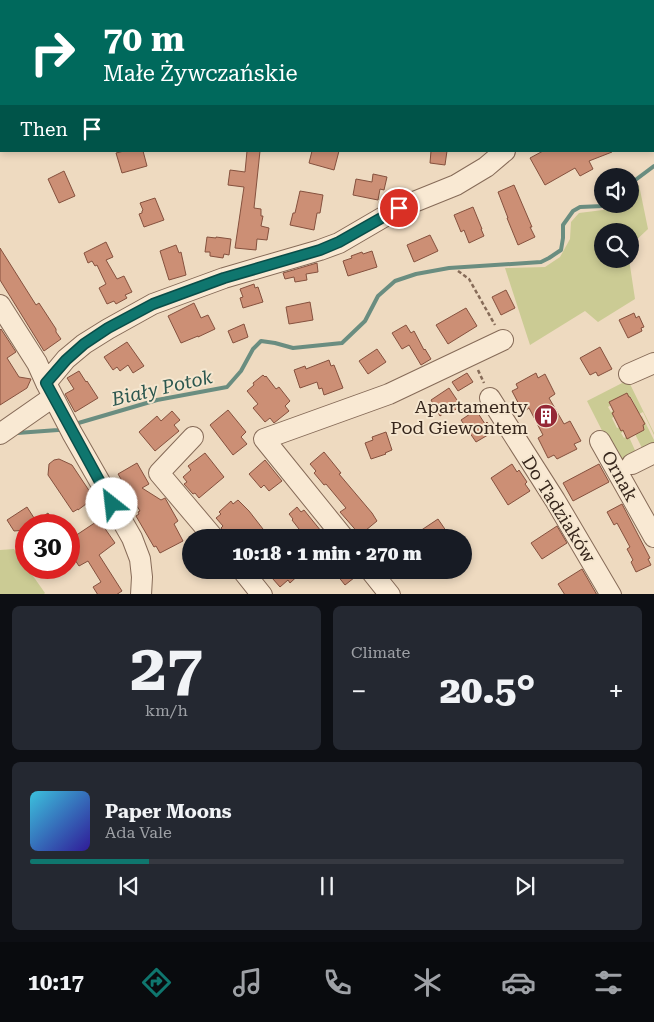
<!DOCTYPE html>
<meta charset="utf-8">
<style>
:root{--surface:#171b24;--page:#242831;--text:#f1f3f6;--muted:#9ea1a6;--line:#363941;--accent:#0f766e}
body{margin:0;font-family:"Roboto Serif",serif;background:var(--page);color:var(--text);height:100vh;display:flex;flex-direction:column;font-size:19px;white-space:nowrap}
*{box-sizing:border-box;margin:0}
p{font-size:16px;color:var(--muted)}
.icon{flex:none;width:28px;height:28px;fill:none;stroke:currentColor;stroke-width:2;stroke-linecap:round;stroke-linejoin:round}
.map{position:relative;height:594px;overflow:hidden}
.sheet{display:flex;flex-direction:column;gap:12px;padding:12px;background:#0d0f14;flex:1}
.sheet>*{flex:none}
.guide{position:absolute;left:0px;top:0px;width:655px;height:152px;box-shadow:0 2px 8px #0003;background:#00695c;color:#fff;overflow:hidden}
.tools{position:absolute;left:594px;top:168px;display:grid;gap:10px}
.tools a{display:grid;place-items:center;width:45px;height:45px;border-radius:50%;background:var(--surface);box-shadow:0 2px 8px #0003;font-size:25px}
.speed{position:absolute;left:15px;top:514px;display:flex;gap:10px;font-size:25px;font-weight:700;text-align:center}
.speed>*{display:grid;place-content:center;width:65px;height:65px;border-radius:50%;background:var(--surface);box-shadow:0 2px 8px #0003;line-height:1}
.speed .limit{border:8px solid #d22;background:#fff;color:#111}
.pin{position:absolute;display:grid;place-items:center;width:42px;height:42px;color:#fff;margin:-21px;border:2px solid #fff;border-radius:50%;box-shadow:0 1px 5px #0007}
.me{position:absolute;width:55px;margin:-28px;rotate:331deg;stroke-linejoin:round;filter:drop-shadow(0 0 4px #0008)}
.turn{display:flex;align-items:center;gap:18px;height:105px;padding:0 20px;font-size:22px}
.turn .icon{width:65px;height:65px;stroke-width:2.5}
.turn b{display:block;font-size:35px;line-height:42px}
.then{display:flex;align-items:center;height:48px;padding:0 20px;background:#0003;gap:10px;font-size:19px}
.big{font-size:38px;font-weight:800;line-height:1.1}
.sheet .widget{flex:1;display:flex;flex-direction:column;justify-content:center;gap:8px;min-width:0;padding:0 18px;border-radius:8px;background:var(--page)}
.sheet .dial{align-items:center;gap:0}
.dial b{font-size:65px;line-height:1}
.song{display:flex;align-items:center;gap:15px}
.cover{width:60px;height:60px;border-radius:8px;background:linear-gradient(135deg,hsl(190 70% 55%),hsl(250 70% 35%))}
.played{height:5px;border-radius:2px;background:linear-gradient(90deg,var(--accent) 20%,var(--line) 20%)}
.keys{display:flex;justify-content:space-around;direction:ltr}
.heat{display:flex;justify-content:space-between;align-items:center;font-size:28px;direction:ltr}
.sheet .tiles{flex:1;display:grid;gap:12px;grid-template-columns:1fr 1fr}
.widget:last-child{grid-column:span 2}
.trip{position:absolute;left:182px;top:529px;width:290px;height:50px;border-radius:25px;background:var(--surface);box-shadow:0 2px 8px #0003;font-weight:800;line-height:50px;text-align:center}
.tab-bar{display:flex;height:80px;justify-content:space-around;align-items:center;background:#090b0e;color:var(--muted)}
.tab-bar .icon{width:35px;height:35px}
.tab-bar .current{color:var(--accent)}
.tab-bar b{font-size:22px;color:var(--text)}
.map>svg:first-child{display:block}
.green{fill:#cbcb94}
.lines{fill:none;stroke-linecap:round;stroke-linejoin:round}
.stream{stroke:#6a8d80;stroke-width:4}
.building{fill:#cc8f75;stroke:#85513e}
.minor-casing{stroke:#866b58;stroke-width:22}
.path{stroke:#866b58;stroke-width:2.5;stroke-dasharray:4 2.5;stroke-linecap:butt}
.minor{stroke:#f9e9d3;stroke-width:20}
.route-casing{stroke:#0a4d48;stroke-width:12}
.route{stroke:#0f766e;stroke-width:9}
.labels{text-anchor:middle;dominant-baseline:central;stroke-width:4;stroke-linejoin:round;paint-order:stroke}
.poi-label{font-size:18px;fill:#36261c;stroke:#f5e6cf;text-anchor:end}
.street-label{font-size:18px;fill:#36261c;stroke:#f5e6cf}
.water-label{font-size:19px;font-style:italic;fill:#2b564e;stroke:#f5e6cf}
</style>
<div class="map">
<svg width="654" height="595" viewBox="0 0 654 595">
<rect width="100%" height="100%" fill="#eedac0"/>
<path class="green" d="M0 0H262L261 1H1V20H0Z
M639 185 648 229 630 246V231H602V259H629L635 299 598 322 585 311 530 345 505 268 545 267 560 257 570 239 571 222 579 213 603 210 612 204H630V191Z
M628 380 654 433V435L643 412 639 414 631 397 609 402 610 405H611L608 407 611 412 614 410 615 413H612L615 416 612 418 617 428 620 427 621 431 623 429 624 431 621 433 624 438 627 436 628 439 629 437 638 457 620 466 587 401Z
M642 416 654 440V449L642 448 635 434 644 430 643 428V425L645 424 640 417Z
M14 549 45 593 44 594H0V550Z"/>
<g class="lines">
<path class="stream" d="M630 184 654 166
M75 424 157 400 227 387 241 371 253 349 261 341 275 343 293 348 342 343 365 321 378 296 395 281 416 274 449 268 541 262 549 258 561 250 563 238V225L573 211 580 207 603 206 605 204
M17 433 58 430 62 429"/>
</g>
<path class="building" d="M124 151H143L147 166 122 173 116 153Z
M247 151H260L254 208 261 209V216H263L261 226 269 228 267 240 257 239 256 250 235 248 244 187 228 185 230 170 245 172Z
M312 151H339L334 170 309 163Z
M431 151H447L445 165 430 163Z
M543 151H612V152L589 161 593 169 580 176 575 168 545 185 530 158Z
M64 171 75 196 59 203 48 179Z
M373 174 387 177 384 190 380 189 378 200 353 195 356 179 372 182Z
M514 185 532 227H530L535 237 518 245 507 218H508L498 192Z
M300 191 323 195 320 213H317L314 230 290 225 293 213H295Z
M155 198 164 220 144 227 139 214 142 213V211L143 210 140 203Z
M473 207 482 229H481L484 236 469 243 464 230 461 232 454 215Z
M430 235 438 251 414 262 407 245Z
M207 237 216 238V237L231 239 229 255 224 254 223 258 210 256V252H205Z
M106 242 113 257 106 260 117 279 124 276 132 292 125 295 127 298 116 304 114 301 107 304 99 288 106 284 97 265 95 266 92 261 88 263 84 253Z
M176 245 179 253 181 252 186 275 169 280 160 251Z
M0 248 36 305 39 303 56 329V332L61 339 44 351 0 280Z
M372 251 377 267 348 276 343 261 352 258 351 256 362 252 363 254Z
M317 263 318 272 306 274 307 280 295 282 294 277 285 279 283 273Z
M254 284 255 288 258 287 263 302 243 308 240 298 243 297 240 289Z
M506 290 515 308 501 315 492 297Z
M310 302 313 320 289 324 286 307Z
M194 303 201 318 208 315 215 329 198 337V336L181 343 168 316Z
M466 308 477 326 448 344 436 325Z
M634 313 636 318 639 316 644 327 641 328 642 331 628 338 619 320Z
M244 324 248 337 233 343 228 331Z
M406 325 411 333 414 331 424 350 425 349 431 359 421 365 409 345 402 349 392 333Z
M1 329 16 352 7 358 19 377 31 379 27 388 0 405V330Z
M127 342 144 366 133 373 128 365 120 371 117 367 113 370 104 357Z
M600 347 612 369 598 376 596 372 590 375 580 358Z
M377 349 386 362 368 374 359 361Z
M329 360 331 366 334 365 343 388 324 395 322 388 319 389 317 382 300 388 294 370 305 366 306 369Z
M79 371 86 382 87 381 98 398 75 412 65 394 74 389 67 378Z
M467 373 473 382 458 391 452 382Z
M536 373 538 378 545 374 555 394 549 398 564 424 570 421 581 441 574 444 577 449 557 459 554 455 548 458 538 438 543 435 529 408 523 412 512 391 518 388 516 384Z
M263 375 265 377 266 376 276 389 279 387 290 401 285 406 289 411 274 423 270 418 265 422 253 408 258 404 247 391 254 385 253 383Z
M449 388 461 406 450 413 448 410 440 416 431 400Z
M627 393 629 397H630L645 424 643 425 644 430 627 439 623 430 621 431 612 413 614 412 609 402Z
M228 410 246 432 241 437 247 444 233 455 210 425Z
M476 410 485 424 487 422 493 432 476 442 461 420Z
M172 411 180 420 174 425 179 431 155 451 139 432 157 416 161 421Z
M386 432 392 450 385 453 386 454 371 459 365 443 373 440 372 437Z
M324 452 341 473 339 474 372 513 377 521 360 535 340 512 346 508 326 484 324 485 314 473 316 471 310 464Z
M205 453 224 477 199 498 195 493 193 494 184 484 187 482 183 477 191 470 188 466Z
M59 459 72 465 94 498 78 510V509L73 512 48 475 49 464 54 460Z
M265 460 282 481 269 491 264 485 261 488 249 474Z
M137 463 149 484 142 488 161 500 165 498 178 521 174 524 183 541 160 553 156 546 154 547 136 516 139 514 138 512 140 511 118 474Z
M512 464 517 472 519 470 527 482 525 484 530 491 508 505 491 478Z
M599 464 609 482 573 501 563 483Z
M238 500 249 511 270 538H229L224 532 221 528 223 526 216 518 221 514 219 512 231 501 233 504Z
M622 504 650 558 648 559 651 565 636 572 631 562 633 560 627 549 630 547 617 523 614 525 607 512Z
M27 507 36 521 48 513 55 525H26V530L14 531 7 520Z
M297 507 301 512 304 510 321 531 314 538H306L292 520 293 519 289 514Z
M438 519 451 538H425L420 531Z
M99 520 115 543 99 555 122 591 116 595H98L93 587 101 582 88 561 79 566 69 551V540Z
M557 526 567 543 542 559 531 543Z
M582 569 597 595H565L558 584Z
M265 570H304L290 583 288 580 280 587Z
M333 570H358L359 574 345 585Z"/>
<g class="lines">
<g class="minor-casing">
<path id="minor" d="M0 305 37 363 46 383 72 433 132 538 140 559 142 577 141 595
M629 374 654 363
M46 383 66 359 84 344 108 329 153 304 224 278 320 250 339 243 399 208 456 185 486 167 505 151
M490 398 555 500 611 595
M0 434 53 397
M193 437 159 473 214 538
M600 441 654 537
M632 464 654 453
M344 538 264 439 389 394 503 340
M242 570 262 595
M370 570 390 595"/>
</g>
<path class="path" d="M458 271 469 279 495 325
M478 370 484 383"/>
<use href="#minor" class="minor"/>
</g>
<g class="lines">
<g class="route-casing">
<path id="route" d="M112 504 46 383 66 360 84 344 108 328 153 304 224 278 320 250 339 242 399 208"/>
</g>
<use href="#route" class="route"/>
</g>
<defs>
<g id="building-disc" transform="scale(1.25)"><circle r="9.5" fill="#952836" stroke="#f5e6cf"/><path d="M-4-6H4V6H1V3H-1V6H-4ZM-2.5-4.3h1.7v1.8h-1.7ZM.8-4.3h1.7v1.8H.8ZM-2.5-1h1.7V.8h-1.7ZM.8-1h1.7V.8H.8Z" fill="#fff"/></g>
</defs>
<g fill-rule="evenodd">
<use href="#building-disc" x="546" y="416"/>
</g>
<g class="labels">
<g class="poi-label">
<text x="528" y="406">Apartamenty<tspan x="528" dy="21">Pod Giewontem</tspan></text>
</g>
<g class="street-label">
<text transform="translate(620 476) rotate(61)">Ornak</text>
<text transform="translate(559 509) rotate(58)">Do Tadziaków</text>
</g>
<g class="water-label">
<text transform="translate(162 388) rotate(-13)">Biały Potok</text>
</g>
</g>
</svg>
<div class="tools">
<a><svg class="icon" aria-label="sound" viewBox="0 0 24 24"><path d="M4 9h4l5-4v14l-5-4H4zM17 9q2 3 0 6"/></svg></a>
<a><svg class="icon" aria-label="search" viewBox="0 0 24 24"><circle cx="10" cy="10" r="6"/><path d="M15 15l6 6"/></svg></a>
</div>
<div class="speed"><div class="limit">30</div></div>
<div class="pin" style="left:399px;top:208px;background:#d93025"><svg class="icon" aria-label="arrive" viewBox="0 0 24 24"><path d="M6 21V4h12l-3 4 3 4H6"/></svg></div>
<svg class="me" style="left:112px;top:504px" viewBox="-20 -20 40 40"><circle r="19" fill="#fff"/><path d="M0-13L10 11 0 6-10 11z" fill="#0f766e"/></svg>
<div class="trip">10:18 · 1 min · 270 m</div>
<div class="guide">
<div class="turn"><svg class="icon" aria-label="right" viewBox="0 0 24 24"><path d="M7 20v-9h11M14 6l5 5-5 5"/></svg><div><b>70 m</b>Małe Żywczańskie</div></div>
<div class="then">Then<svg class="icon" aria-label="arrive" viewBox="0 0 24 24"><path d="M6 21V4h12l-3 4 3 4H6"/></svg></div>
</div>
</div>
<section class="sheet">
<div class="tiles">
<div class="widget dial"><b>27</b><p>km/h</p></div>
<div class="widget"><p>Climate</p>
<div class="heat"><a>−</a><b class="big">20.5°</b><a>+</a></div>
</div>
<div class="widget">
<div class="song"><i class="cover"></i><div><b>Paper Moons</b><p>Ada Vale</p></div></div>
<div class="played"></div>
<div class="keys"><svg class="icon" aria-label="previous" viewBox="0 0 24 24"><path d="M18 5L8 12l10 7zM5 5v14"/></svg><svg class="icon" aria-label="pause" viewBox="0 0 24 24"><path d="M8 5v14M16 5v14"/></svg><svg class="icon" aria-label="next" viewBox="0 0 24 24"><path d="M6 5l10 7-10 7zM19 5v14"/></svg></div>
</div>
</div>
</section>
<nav class="tab-bar">
<b>10:17</b>
<svg class="icon current" aria-label="directions" viewBox="0 0 24 24"><path d="M12 3l9 9-9 9-9-9zM9 14v-3h6M13 9l2 2-2 2"/></svg>
<svg class="icon" aria-label="music" viewBox="0 0 24 24"><path d="M9 18V5l10-2v13"/><circle cx="6" cy="18" r="3"/><circle cx="16" cy="16" r="3"/></svg>
<svg class="icon" aria-label="phone" viewBox="0 0 24 24"><path d="M5 4h4l2 5-3 2q2 4 5 5l2-3 5 2v4C11 20 4 13 5 4z"/></svg>
<svg class="icon" aria-label="climate" viewBox="0 0 24 24"><path d="M12 3v18M4 7l16 10M4 17L20 7"/></svg>
<svg class="icon" aria-label="car" viewBox="0 0 24 24"><path d="M5 17H2v-5l4-1 3-4h7l3 4 3 1v5h-3M9 17h6M6 11h13"/><circle cx="7" cy="17" r="2"/><circle cx="17" cy="17" r="2"/></svg>
<svg class="icon" aria-label="filters" viewBox="0 0 24 24"><path d="M4 7h16M4 17h16"/><circle cx="9" cy="7" r="2"/><circle cx="15" cy="17" r="2"/></svg>
</nav>
